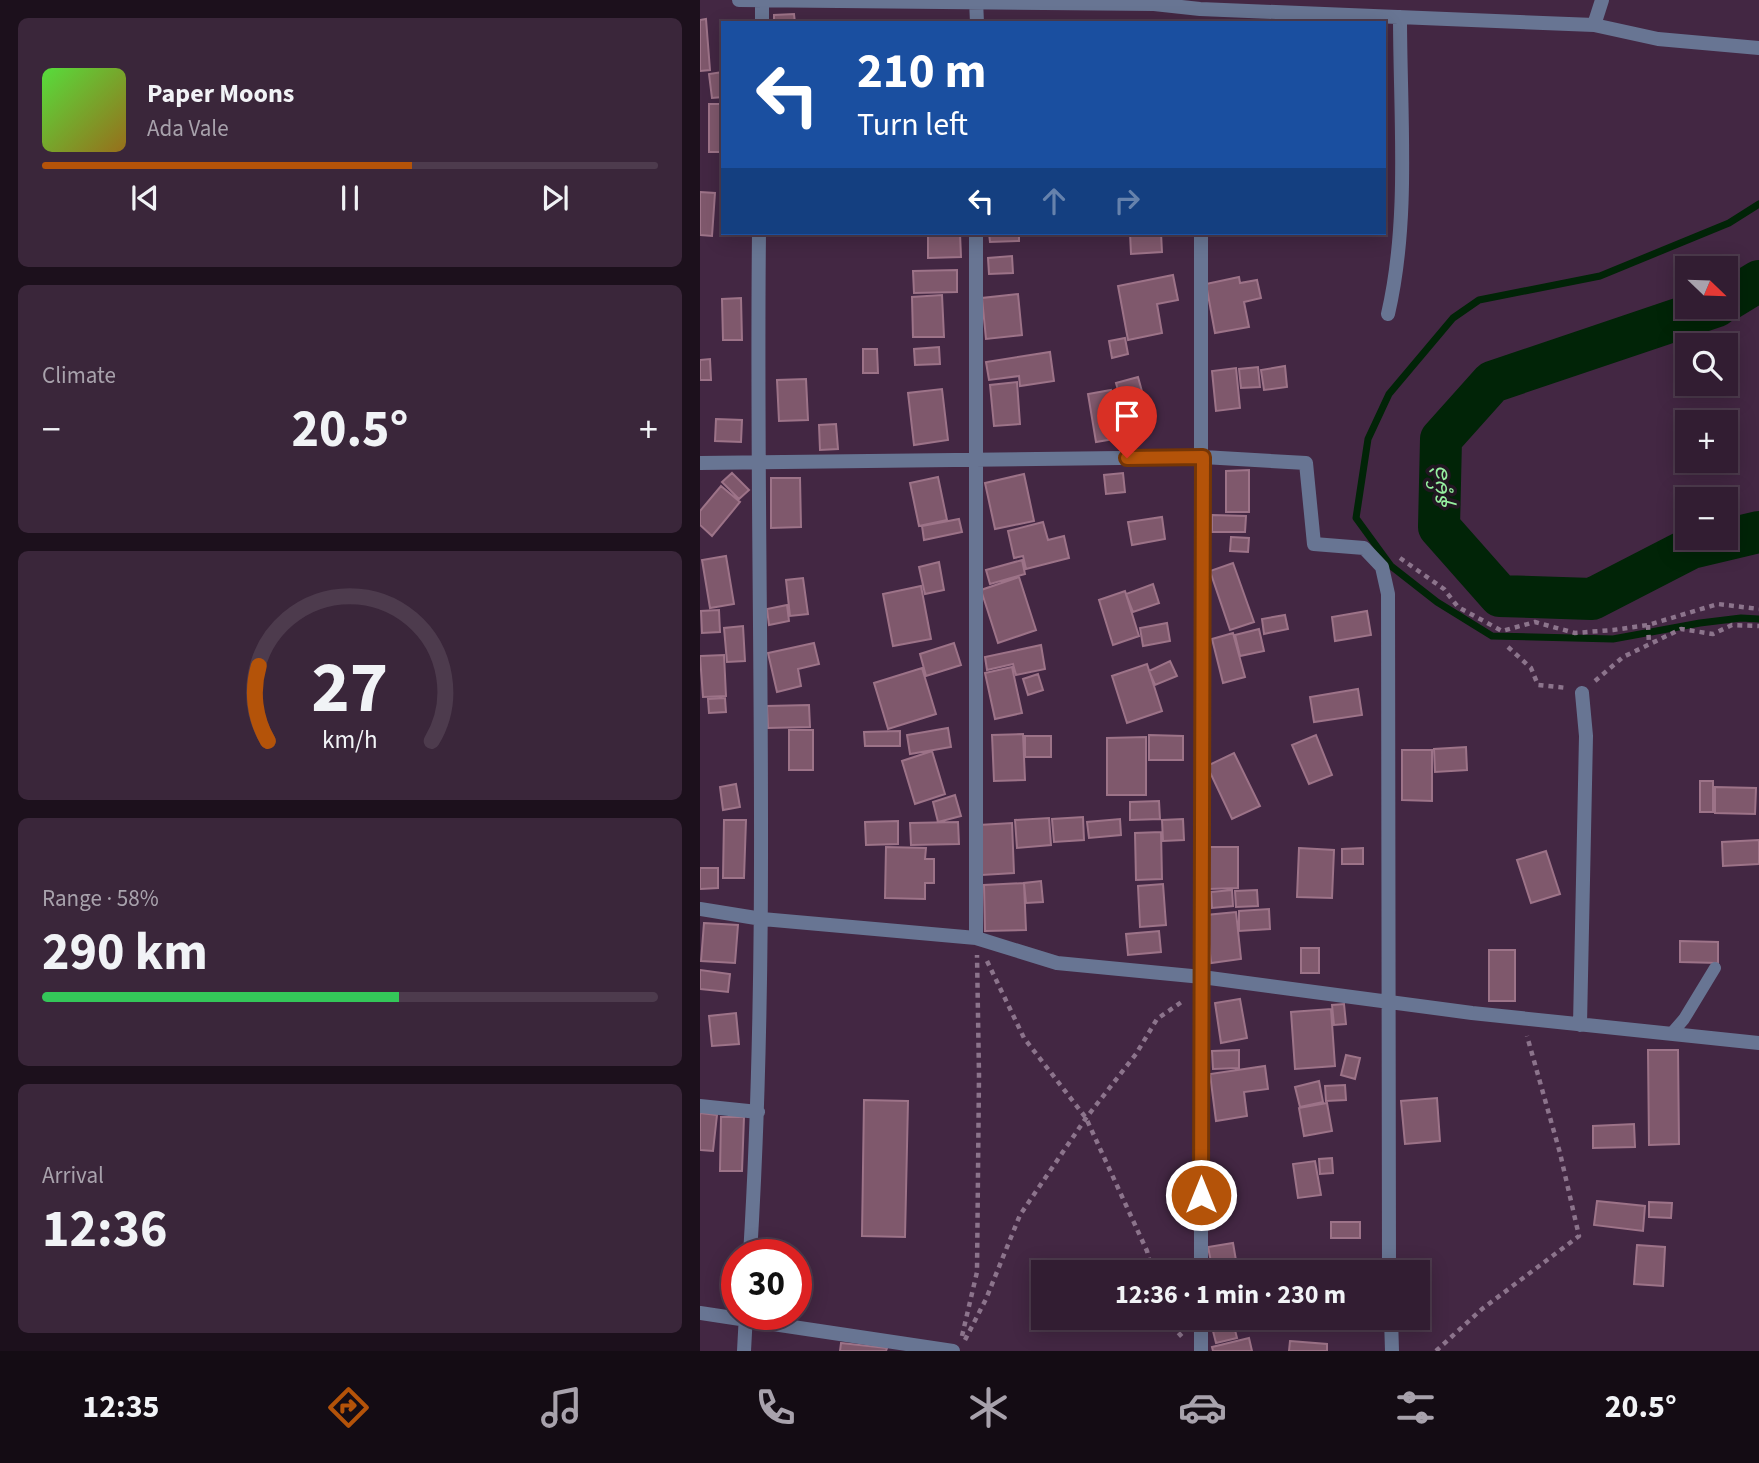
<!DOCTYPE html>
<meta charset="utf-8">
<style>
:root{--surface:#321d32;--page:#3a263a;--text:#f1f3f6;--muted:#a8a2ac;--line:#4d3b4d;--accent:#b45309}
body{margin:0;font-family:"Source Sans 3","Noto Sans Myanmar",sans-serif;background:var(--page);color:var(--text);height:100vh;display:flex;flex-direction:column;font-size:26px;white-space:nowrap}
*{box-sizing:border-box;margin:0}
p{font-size:23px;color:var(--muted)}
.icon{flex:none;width:38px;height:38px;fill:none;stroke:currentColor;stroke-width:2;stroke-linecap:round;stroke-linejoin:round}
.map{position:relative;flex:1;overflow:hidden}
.drawer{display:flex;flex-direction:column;gap:18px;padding:18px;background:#1c101c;width:700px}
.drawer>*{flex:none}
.guide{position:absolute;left:21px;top:21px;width:665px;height:214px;border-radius:0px;box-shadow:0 4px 18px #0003,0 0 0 2px var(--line);background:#1a4fa0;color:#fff;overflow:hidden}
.needle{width:46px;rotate:113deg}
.tools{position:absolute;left:975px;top:256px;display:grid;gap:14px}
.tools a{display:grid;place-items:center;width:63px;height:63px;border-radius:0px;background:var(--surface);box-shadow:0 4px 18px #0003,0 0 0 2px var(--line);font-size:35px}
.speed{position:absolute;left:21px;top:1239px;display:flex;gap:14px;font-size:35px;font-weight:700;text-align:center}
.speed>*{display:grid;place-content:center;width:91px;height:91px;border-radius:50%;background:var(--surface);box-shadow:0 4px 18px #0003,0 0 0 2px var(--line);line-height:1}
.speed .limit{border:10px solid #d22;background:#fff;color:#111}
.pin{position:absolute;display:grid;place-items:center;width:60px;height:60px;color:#fff;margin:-72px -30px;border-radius:50% 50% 50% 0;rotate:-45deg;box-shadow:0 0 7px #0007}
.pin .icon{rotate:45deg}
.me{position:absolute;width:77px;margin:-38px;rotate:0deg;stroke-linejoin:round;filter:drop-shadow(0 0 5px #0008)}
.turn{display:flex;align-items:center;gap:24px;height:147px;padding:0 21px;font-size:32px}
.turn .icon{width:91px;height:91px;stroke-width:2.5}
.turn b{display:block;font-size:49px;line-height:60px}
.lanes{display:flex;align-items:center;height:66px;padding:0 21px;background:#0003;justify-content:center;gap:35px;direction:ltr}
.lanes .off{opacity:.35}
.big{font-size:52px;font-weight:700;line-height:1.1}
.drawer .widget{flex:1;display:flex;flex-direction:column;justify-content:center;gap:10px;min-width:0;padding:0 24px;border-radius:10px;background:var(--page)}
.drawer .dial{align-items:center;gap:0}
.dial svg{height:182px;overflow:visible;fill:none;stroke:var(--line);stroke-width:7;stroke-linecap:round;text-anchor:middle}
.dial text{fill:var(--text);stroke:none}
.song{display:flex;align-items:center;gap:21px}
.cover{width:84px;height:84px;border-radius:10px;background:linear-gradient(135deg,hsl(110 70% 55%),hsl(40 70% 35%))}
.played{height:7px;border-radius:4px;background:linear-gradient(90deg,var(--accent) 60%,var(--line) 60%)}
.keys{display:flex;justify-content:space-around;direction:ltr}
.heat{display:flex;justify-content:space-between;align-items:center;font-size:38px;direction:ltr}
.charge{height:10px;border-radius:5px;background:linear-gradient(90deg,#34c759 58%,var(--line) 0)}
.trip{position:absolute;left:331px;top:1260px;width:399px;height:70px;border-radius:0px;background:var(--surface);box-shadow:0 4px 18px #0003,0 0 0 2px var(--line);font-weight:700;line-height:70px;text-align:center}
.tab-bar{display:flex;height:112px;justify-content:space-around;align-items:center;background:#140c14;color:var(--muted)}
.tab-bar .icon{width:49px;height:49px}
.tab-bar .active{color:var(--accent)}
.tab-bar b{font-size:32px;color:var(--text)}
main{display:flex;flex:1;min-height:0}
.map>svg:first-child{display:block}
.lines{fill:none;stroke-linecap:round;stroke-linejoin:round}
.stream{stroke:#012407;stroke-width:7}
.river{stroke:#012407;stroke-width:42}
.building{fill:#7f586c;stroke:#9d7388;stroke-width:2}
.path{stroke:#8c748c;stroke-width:4.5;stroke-dasharray:5 5;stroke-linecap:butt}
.lane{stroke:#687593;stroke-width:12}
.street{stroke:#687593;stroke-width:14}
.route-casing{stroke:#753606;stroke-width:18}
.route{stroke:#b45309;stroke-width:12}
.labels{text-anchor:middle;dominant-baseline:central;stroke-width:7;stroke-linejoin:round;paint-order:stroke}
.water-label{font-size:21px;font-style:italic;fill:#96f0a0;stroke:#221622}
</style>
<main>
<section class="drawer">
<div class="widget">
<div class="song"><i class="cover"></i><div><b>Paper Moons</b><p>Ada Vale</p></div></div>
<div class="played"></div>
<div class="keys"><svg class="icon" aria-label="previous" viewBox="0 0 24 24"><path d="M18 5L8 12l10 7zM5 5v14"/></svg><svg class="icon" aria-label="pause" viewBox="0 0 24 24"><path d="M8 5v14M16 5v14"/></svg><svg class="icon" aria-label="next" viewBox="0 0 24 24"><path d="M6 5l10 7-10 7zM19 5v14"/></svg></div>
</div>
<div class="widget"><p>Climate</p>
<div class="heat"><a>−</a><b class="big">20.5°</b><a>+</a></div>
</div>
<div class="widget dial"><svg viewBox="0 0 100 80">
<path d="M14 69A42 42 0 1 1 86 69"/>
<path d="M14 69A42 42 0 0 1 10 36" stroke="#b45309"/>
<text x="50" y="56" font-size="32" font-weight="700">27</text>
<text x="50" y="72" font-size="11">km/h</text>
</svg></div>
<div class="widget"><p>Range · 58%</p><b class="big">290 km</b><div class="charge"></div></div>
<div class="widget"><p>Arrival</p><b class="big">12:36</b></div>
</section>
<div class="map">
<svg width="1059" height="1351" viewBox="0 0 1059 1351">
<rect width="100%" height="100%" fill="#432743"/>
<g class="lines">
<path class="stream" d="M1059 204 1029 223 900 276 779 300 753 318 689 394 668 439 656 518 691 566 737 602 792 636 913 639 1000 623 1041 618 1059 619"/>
<path class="river" d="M1026 301 1059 281
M1017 306 792 382 741 439 739 527 800 596 892 599 991 548 1059 532"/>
</g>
<path class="building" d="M94 14 95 23H74V15Z
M6 19 10 70 0 71V20Z
M23 72V97L12 98 9 74Z
M9 104H23V152H9Z
M0 192 15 193 12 236 0 235Z
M228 233H260L261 257 228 258Z
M289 233H319V241L290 242Z
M430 233H461L462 252 431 254Z
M312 256 313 273 289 274 288 258Z
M257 270V292L214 293 213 271Z
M473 275 478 300 457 304 462 333 428 340 418 286Z
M539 277 540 283 557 280 561 298 544 302 549 327 515 333 506 284Z
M318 294 322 335 286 339 282 298Z
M242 295 244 337H213L212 297Z
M41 298 42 340H23L22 299Z
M425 338 428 354 412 358 409 341Z
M239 347 240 364 215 365 214 349Z
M163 349H177L178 373H163Z
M350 352 354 381 320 386 319 376 289 380 286 362Z
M10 359 11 380H0V360Z
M585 366 587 387 564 390 561 370Z
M558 367 560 387 541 388 539 369Z
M536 368 540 408 516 411 512 371Z
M438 377 445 402 423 409 416 383Z
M106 379 108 420 79 421 77 380Z
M317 382 320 424 294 426 290 385Z
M242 389 248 440 214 445 208 393Z
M411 390 420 438 396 442 388 394Z
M16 419 42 420 41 442 15 441Z
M136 424 138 449 120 450 119 425Z
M549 470V512H526V471Z
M32 473 49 490 39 499 22 482Z
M423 473 425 492 406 494 404 475Z
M324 474 334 521 295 529 285 483Z
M238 477 247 520 219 526 210 483Z
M71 478H100L101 527 71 528Z
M21 486 40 502 12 536 0 525V511Z
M512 515 546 516 545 532H512Z
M462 517 465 539 432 545 428 522Z
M259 519 262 532 224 540 222 526Z
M343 522 348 540 364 536 369 558 326 569 323 556 314 558 308 531Z
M531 537 549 538 548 552 530 551Z
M26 556 34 604 10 608 2 560Z
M322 560 325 574 290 584 286 570Z
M239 562 244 590 225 594 219 567Z
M533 563 554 622 530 630 510 571Z
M319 577 336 630 298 643 281 590Z
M103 578 108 614 90 616 86 580Z
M453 584 459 603 433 612 426 594Z
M221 586 231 639 193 646 183 594Z
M425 591 439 636 413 645 399 600Z
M87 605 89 621 69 625 67 609Z
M19 610 20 632 2 633 1 611Z
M667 611 671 635 635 641 632 617Z
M585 615 588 629 564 634 562 619Z
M467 623 470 641 443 646 440 628Z
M43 626 45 661 27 662 24 628Z
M559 629 564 651 540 656 535 635Z
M533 633 545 677 523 683 512 639Z
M114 643 119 664 98 669 101 686 77 692 68 653Z
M254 643 261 665 226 676 220 654Z
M341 645 345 669 316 675 313 664 287 670 285 657Z
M24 655 26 696 3 697 0 656Z
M470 661 477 676 455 685 449 671Z
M447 664 462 711 427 723 412 676Z
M312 667 322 713 295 719 285 673Z
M222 668 236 714 188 729 174 683Z
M338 674 343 690 328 695 323 679Z
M658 689 662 715 614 722 610 697Z
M25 698 26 712 9 713 8 699Z
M109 705 110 727 68 728 67 706Z
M248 728 251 747 210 754 207 735Z
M89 730H113V770H89Z
M200 731V746H165L164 732Z
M323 734 325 780 294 781 292 735Z
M449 735 483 736V760H449Z
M616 735 632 775 609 784 592 745Z
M325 736H351V757H325Z
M446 737V795H407V738Z
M766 747 767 770 735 772 734 749Z
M702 750H732V801L702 800Z
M232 751 245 794 215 804 202 761Z
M534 753 560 806 532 819 507 766Z
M1000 781H1013V812H1000Z
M36 784 40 807 23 810 20 787Z
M1015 787 1056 788 1055 814 1015 813Z
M255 795 261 816 238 822 233 802Z
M459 801 460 819 430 820V802Z
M383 817 384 840 354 842 352 819Z
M349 818 351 845 317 848 315 820Z
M420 819 421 835 389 838 387 822Z
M483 819 484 840 463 841 462 820Z
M24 820H46L44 878H23Z
M198 821V844L166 845 165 822Z
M258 822 259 844 211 845 210 823Z
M312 823 314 873 282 875 279 825Z
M461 832 462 879 436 880 435 833Z
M1059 840V864L1023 866 1022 842Z
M186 847 226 848 225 859H234V883H225V899L185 898Z
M507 847H538V888L508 889Z
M599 848 634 850 632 898 597 897Z
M663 848V864H642V849Z
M846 851 860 894 831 903 817 860Z
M0 868H18V888L0 889Z
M341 881 343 902 326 903 324 883Z
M324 883 326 930 285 931 284 885Z
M463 884 466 925 440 927 438 886Z
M532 890 533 906 512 908 511 892Z
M557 890 558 906 536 907 535 891Z
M569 909 570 929 539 931V911Z
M536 912 541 959 511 963 506 915Z
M4 923 38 925 35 963 1 961Z
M459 931 461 952 428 955 426 934Z
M980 941 1018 942V963L980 962Z
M601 948H619V973H601Z
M789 950H815V1001H789Z
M0 970 30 974 28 992 0 989Z
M540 999 547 1038 521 1043 515 1003Z
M644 1004 646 1024 634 1025 632 1005Z
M631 1009 635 1066 595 1069 591 1012Z
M36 1013 39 1044 12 1046 9 1016Z
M539 1050V1068L513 1069 512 1051Z
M948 1050H978L979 1144 949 1145Z
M646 1055 660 1058 655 1079 641 1075Z
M565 1066 568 1089 544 1092 547 1116 516 1121 510 1074Z
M619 1081 623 1102 600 1107 595 1087Z
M645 1085 646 1100 626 1101 625 1086Z
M737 1098 740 1141 705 1144 701 1101Z
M164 1100 208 1101 205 1237 162 1236Z
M627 1103 632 1131 604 1136 599 1108Z
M0 1113 17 1115 13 1151 0 1150Z
M21 1117H44L42 1171H20Z
M934 1124 935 1147 893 1148V1126Z
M632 1158 633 1173 620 1174 619 1159Z
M615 1161 621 1195 598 1198 593 1164Z
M897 1201 945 1206 943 1231 894 1225Z
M949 1202 972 1203 971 1218 949 1217Z
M631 1222H660V1238H631Z
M533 1243 538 1272H513L508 1247Z
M937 1245 965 1247 963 1286 934 1284Z
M532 1318 537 1338 516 1343 510 1319Z
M549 1338 552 1351H513L512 1347Z
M590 1341 627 1344V1351H589Z
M141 1343 187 1348 186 1351H140Z"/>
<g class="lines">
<path class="path" d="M700 558 744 589 758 607 802 631 835 622 875 633 913 630 948 625 1018 604 1059 609
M948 625 949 644
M808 647 831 668 838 685 867 688
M895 681 923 657 981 629 1013 634 1032 625 1059 626
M287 961 324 1038 386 1118 447 1251 452 1272
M465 1318 483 1338
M262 1336 277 1272 279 1075 277 955
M265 1340 286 1299 320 1215 386 1118 436 1054 457 1019 483 1001
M736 1351 782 1309 879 1236 860 1153 827 1036"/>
<path class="lane" d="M971 1034 984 1019 1015 968"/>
<path class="street" d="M39 0 454 4 500 9 894 25 958 39 1059 48
M276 0 277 23
M62 23V0
M894 25 902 0
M276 233V938
M688 314C710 219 700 115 700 17
M0 463 503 457 606 463 614 544 664 548 682 567 688 594 689 1272
M0 909 62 919 276 938 357 963 502 977 772 1013 1059 1043
M880 1025 886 736 882 693
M0 1106 58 1112
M50 1255C71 914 55 574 59 233
M501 1272V233
M0 1313 253 1351
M691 1318 692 1351
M44 1351 46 1314
M501 1351V1318"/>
</g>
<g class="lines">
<g class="route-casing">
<path id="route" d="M427 458 503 457 501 1195"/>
</g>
<use href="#route" class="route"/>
</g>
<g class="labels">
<g class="water-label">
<text transform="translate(740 488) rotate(-89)">နမ့်ခဲ</text>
</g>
</g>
</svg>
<div class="tools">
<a><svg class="needle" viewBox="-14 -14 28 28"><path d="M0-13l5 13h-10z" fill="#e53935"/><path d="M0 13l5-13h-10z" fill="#a8a2ac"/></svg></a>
<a><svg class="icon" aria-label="search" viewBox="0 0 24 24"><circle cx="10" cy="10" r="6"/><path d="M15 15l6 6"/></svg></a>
<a>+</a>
<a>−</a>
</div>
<div class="speed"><div class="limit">30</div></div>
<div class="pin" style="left:427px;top:458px;background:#d93025"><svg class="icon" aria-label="arrive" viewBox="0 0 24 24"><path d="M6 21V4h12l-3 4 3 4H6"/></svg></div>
<svg class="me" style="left:501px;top:1195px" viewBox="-20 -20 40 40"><circle r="17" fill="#b45309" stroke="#fff" stroke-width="3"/><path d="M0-11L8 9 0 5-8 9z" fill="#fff"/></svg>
<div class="trip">12:36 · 1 min · 230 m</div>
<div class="guide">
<div class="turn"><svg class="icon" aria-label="left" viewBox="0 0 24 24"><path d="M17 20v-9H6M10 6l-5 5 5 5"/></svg><div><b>210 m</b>Turn left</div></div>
<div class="lanes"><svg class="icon" aria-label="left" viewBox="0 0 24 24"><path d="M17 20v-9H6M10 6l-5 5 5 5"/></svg><svg class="icon off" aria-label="ahead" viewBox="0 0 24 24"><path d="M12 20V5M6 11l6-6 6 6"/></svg><svg class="icon off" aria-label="right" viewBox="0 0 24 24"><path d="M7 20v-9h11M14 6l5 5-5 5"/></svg></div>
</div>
</div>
</main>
<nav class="tab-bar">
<b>12:35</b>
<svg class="icon active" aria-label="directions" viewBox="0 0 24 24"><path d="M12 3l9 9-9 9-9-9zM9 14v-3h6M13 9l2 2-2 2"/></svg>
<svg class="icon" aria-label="music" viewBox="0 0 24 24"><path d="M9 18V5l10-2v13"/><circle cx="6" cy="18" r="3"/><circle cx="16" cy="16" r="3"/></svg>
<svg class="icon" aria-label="phone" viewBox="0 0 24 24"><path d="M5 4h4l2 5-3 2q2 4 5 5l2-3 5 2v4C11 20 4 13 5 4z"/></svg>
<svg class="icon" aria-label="climate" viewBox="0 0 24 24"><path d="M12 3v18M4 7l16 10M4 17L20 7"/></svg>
<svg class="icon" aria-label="car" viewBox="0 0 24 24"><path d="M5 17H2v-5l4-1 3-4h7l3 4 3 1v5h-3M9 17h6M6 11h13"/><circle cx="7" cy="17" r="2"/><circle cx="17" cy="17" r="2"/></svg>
<svg class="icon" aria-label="filters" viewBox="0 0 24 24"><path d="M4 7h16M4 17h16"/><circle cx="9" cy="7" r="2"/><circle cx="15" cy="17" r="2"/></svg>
<b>20.5°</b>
</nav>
